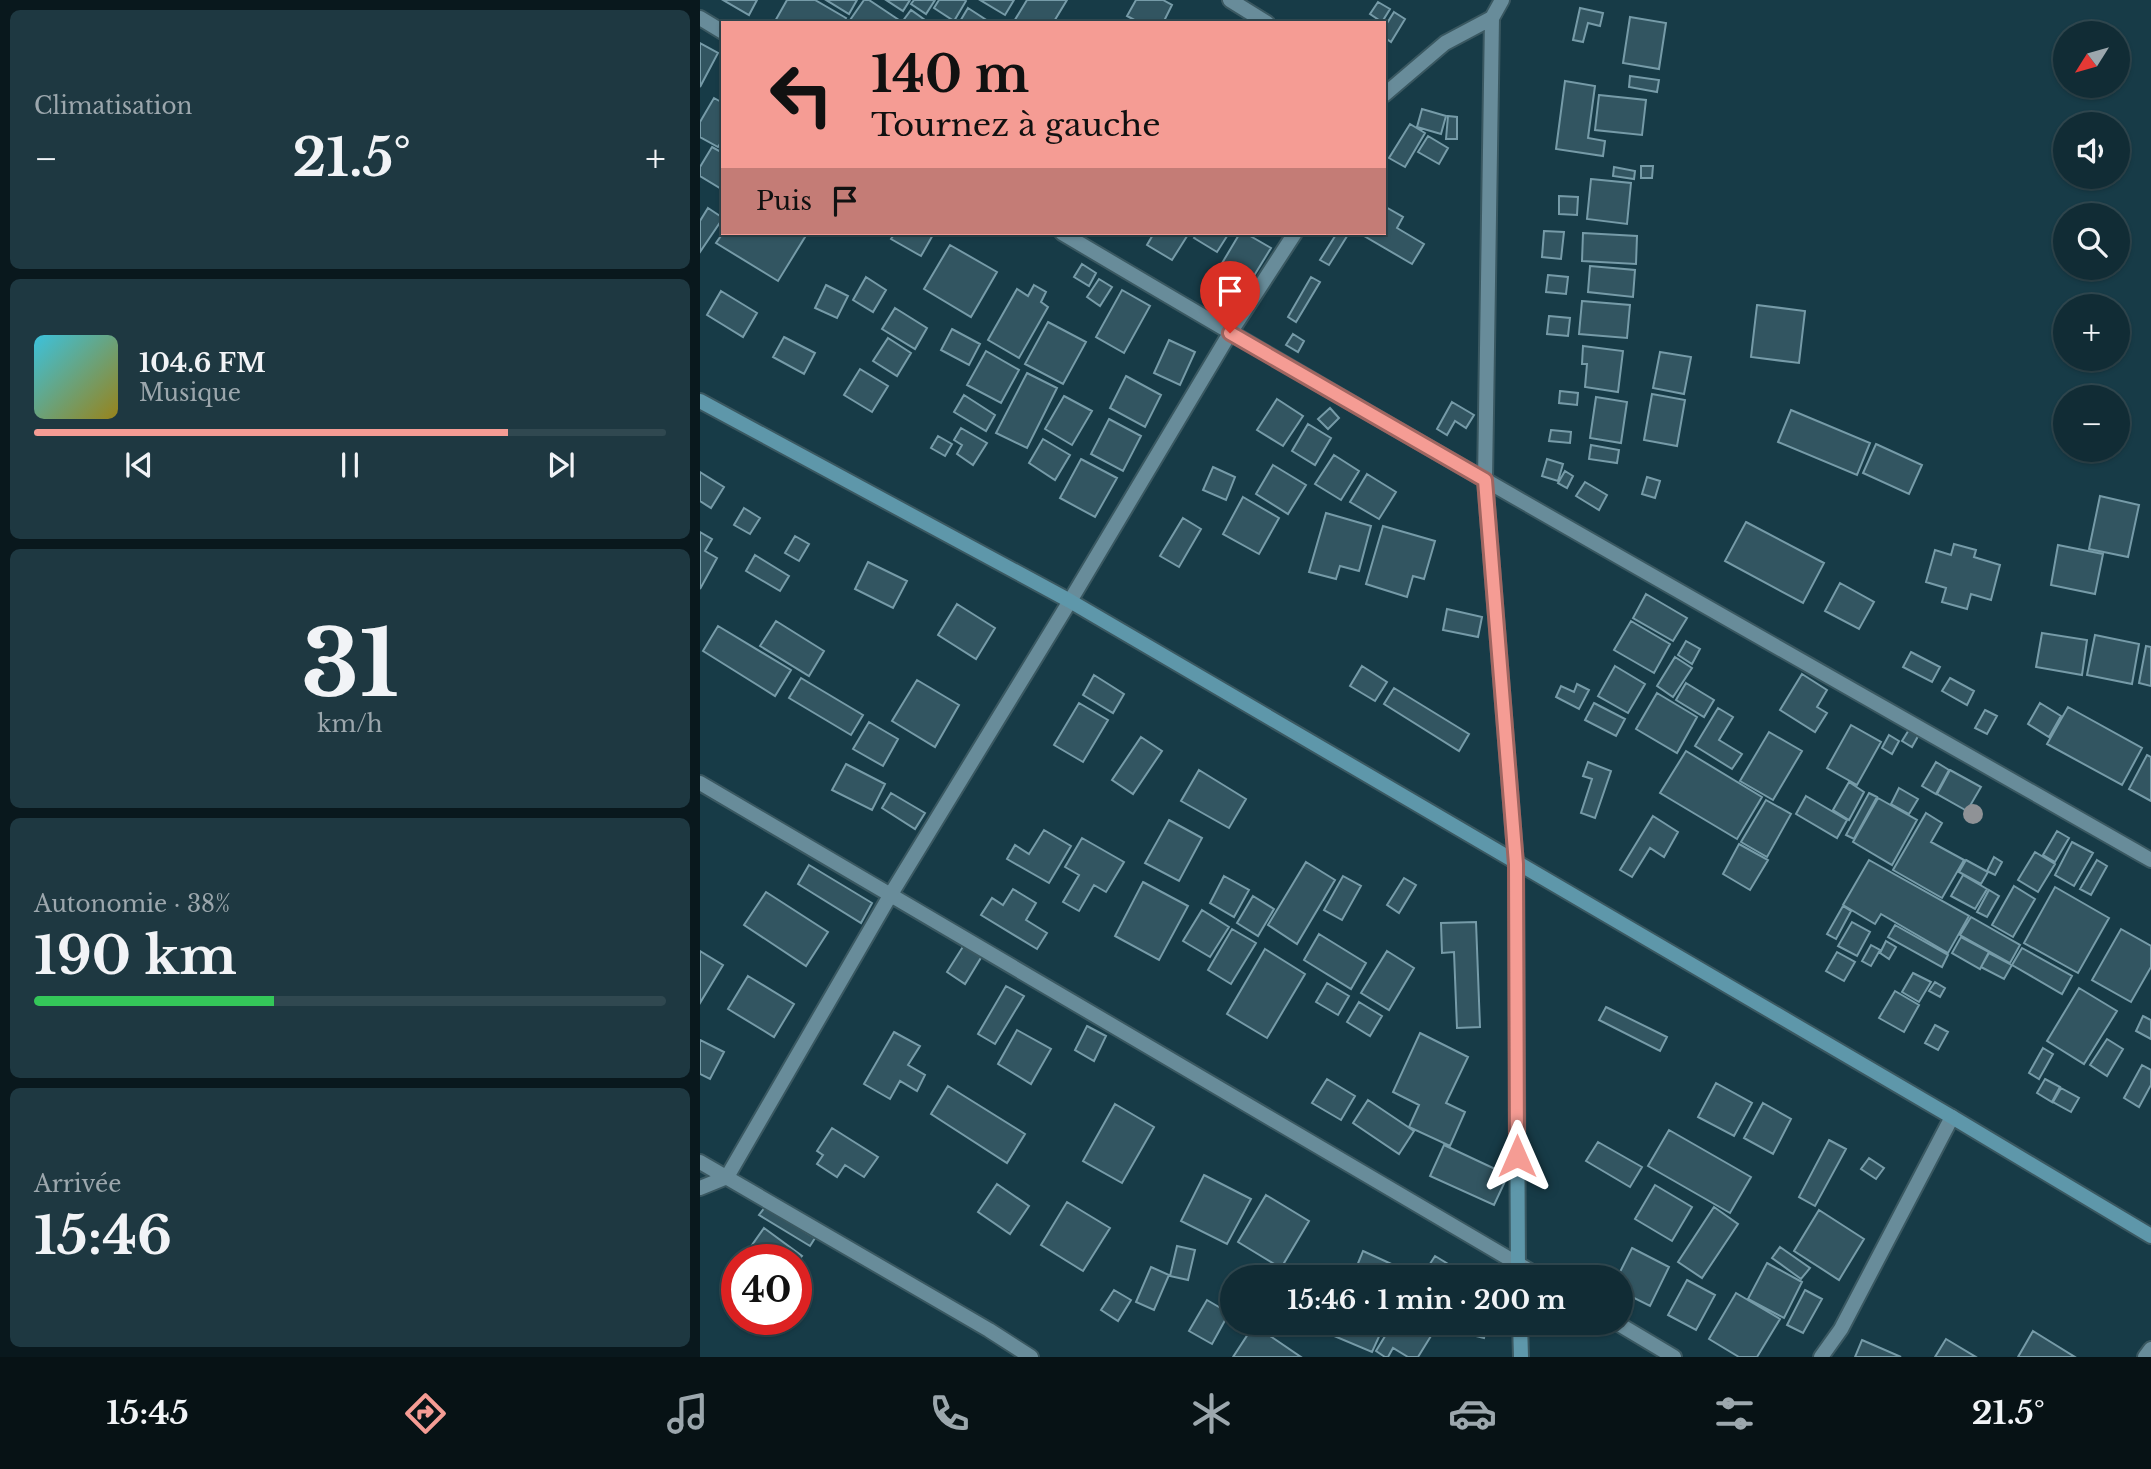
<!DOCTYPE html>
<html lang="fr">
<meta charset="utf-8">
<style>
:root{--surface:#112c35;--page:#1e3841;--text:#f1f3f6;--muted:#9ca7ad;--line:#304850;--accent:#f59c94}
body{margin:0;font-family:"Libre Baskerville",serif;background:var(--page);color:var(--text);height:100vh;display:flex;flex-direction:column;font-size:26px;white-space:nowrap}
*{box-sizing:border-box;margin:0}
p{font-size:23px;color:var(--muted)}
.icon{flex:none;width:38px;height:38px;fill:none;stroke:currentColor;stroke-width:2;stroke-linecap:round;stroke-linejoin:round}
.map{position:relative;flex:1;overflow:hidden}
.panel{display:flex;flex-direction:column;gap:10px;padding:10px;background:#09181d;width:700px}
.panel>*{flex:none}
.hud{position:absolute;left:21px;top:21px;width:665px;height:214px;border-radius:0px;box-shadow:0 2px 5px #0004,0 0 0 2px var(--line);background:#f59c94;color:#111;overflow:hidden}
.needle{width:46px;rotate:233deg}
.controls{position:absolute;left:1353px;top:21px;display:grid;gap:14px}
.controls a{display:grid;place-items:center;width:77px;height:77px;border-radius:50%;background:var(--surface);box-shadow:0 2px 5px #0004,0 0 0 2px var(--line);font-size:35px}
.speed{position:absolute;left:21px;top:1244px;display:flex;gap:14px;font-size:35px;font-weight:700;text-align:center}
.speed>*{display:grid;place-content:center;width:91px;height:91px;border-radius:50%;background:var(--surface);box-shadow:0 2px 5px #0004,0 0 0 2px var(--line);line-height:1}
.speed .limit{border:10px solid #d22;background:#fff;color:#111}
.pin{position:absolute;display:grid;place-items:center;width:60px;height:60px;color:#fff;margin:-72px -30px;border-radius:50% 50% 50% 0;rotate:-45deg;box-shadow:0 0 7px #0007}
.pin .icon{rotate:45deg}
.me{position:absolute;width:77px;margin:-38px;rotate:0deg;stroke-linejoin:round;filter:drop-shadow(0 0 5px #0008)}
.turn{display:flex;align-items:center;gap:24px;height:147px;padding:0 35px;font-size:32px}
.turn .icon{width:91px;height:91px;stroke-width:2.5}
.turn b{display:block;font-size:49px;line-height:60px}
.then{display:flex;align-items:center;height:66px;padding:0 35px;background:#0003;gap:14px;font-size:26px}
.big{font-size:52px;font-weight:700;line-height:1.1}
.panel .tile{flex:1;display:flex;flex-direction:column;justify-content:center;gap:10px;min-width:0;padding:0 24px;border-radius:10px;background:var(--page)}
.panel .dial{align-items:center;gap:0}
.dial b{font-size:91px;line-height:1}
.song{display:flex;align-items:center;gap:21px}
.cover{width:84px;height:84px;border-radius:10px;background:linear-gradient(135deg,hsl(190 70% 55%),hsl(50 70% 35%))}
.played{height:7px;border-radius:4px;background:linear-gradient(90deg,var(--accent) 75%,var(--line) 75%)}
.keys{display:flex;justify-content:space-around;direction:ltr}
.heat{display:flex;justify-content:space-between;align-items:center;font-size:38px;direction:ltr}
.charge{height:10px;border-radius:5px;background:linear-gradient(90deg,#34c759 38%,var(--line) 0)}
.trip{position:absolute;left:520px;top:1265px;width:413px;height:70px;border-radius:35px;background:var(--surface);box-shadow:0 2px 5px #0004,0 0 0 2px var(--line);font-weight:700;line-height:70px;text-align:center}
.menu{display:flex;height:112px;justify-content:space-around;align-items:center;background:#071215;color:var(--muted)}
.menu .icon{width:49px;height:49px}
.menu .on{color:var(--accent)}
.menu b{font-size:32px;color:var(--text)}
main{display:flex;flex:1;min-height:0}
.map>svg:first-child{display:block}
.building{fill:#325561;stroke:#769ba8;stroke-width:2}
.lines{fill:none;stroke-linecap:round;stroke-linejoin:round}
.street-casing{stroke:#3a5861;stroke-width:18}
.secondary-casing{stroke:#3a5861;stroke-width:18}
.street{stroke:#688c9a;stroke-width:14}
.secondary{stroke:#5e97aa;stroke-width:14}
.tree{fill:#8f9296}
.route-casing{stroke:#9f6560;stroke-width:18}
.route{stroke:#f59c94;stroke-width:12}
</style>
<main>
<section class="panel">
<div class="tile"><p>Climatisation</p>
<div class="heat"><a>−</a><b class="big">21.5°</b><a>+</a></div>
</div>
<div class="tile">
<div class="song"><i class="cover"></i><div><b>104.6 FM</b><p>Musique</p></div></div>
<div class="played"></div>
<div class="keys"><svg class="icon" aria-label="previous" viewBox="0 0 24 24"><path d="M18 5L8 12l10 7zM5 5v14"/></svg><svg class="icon" aria-label="pause" viewBox="0 0 24 24"><path d="M8 5v14M16 5v14"/></svg><svg class="icon" aria-label="next" viewBox="0 0 24 24"><path d="M6 5l10 7-10 7zM19 5v14"/></svg></div>
</div>
<div class="tile dial"><b>31</b><p>km/h</p></div>
<div class="tile"><p>Autonomie · 38%</p><b class="big">190 km</b><div class="charge"></div></div>
<div class="tile"><p>Arrivée</p><b class="big">15:46</b></div>
</section>
<div class="map">
<svg width="1451" height="1357" viewBox="0 0 1451 1357">
<rect width="100%" height="100%" fill="#173b47"/>
<path class="building" d="M23 0H57L49 15Z
M87 0H115L146 18 143 23H74Z
M126 0H157L149 14Z
M164 0H169L202 22 211 10 225 20 223 23H148Z
M186 0H210L203 11Z
M214 0H235L226 14 211 4Z
M239 0H265L266 1 254 21 234 8Z
M280 0H314L305 15Z
M327 0H367L353 23H313Z
M436 0H463L472 5 463 23H440L427 16Z
M678 2 690 9 682 22 670 14Z
M268 8 291 23H259Z
M880 8 903 13 900 26 888 23 883 42 873 40Z
M694 12 705 19 691 42 684 37V28Z
M930 17 966 23 959 69 923 63Z
M0 43 18 53 0 87Z
M930 76 959 80 957 92 929 87Z
M865 81 895 86 888 138 905 141 903 156 856 149Z
M899 95 946 100 942 135 895 130Z
M14 98 23 103V139L18 147 0 137V122Z
M722 109 746 116 741 134 717 127Z
M748 116 757 117V139H746Z
M710 124 725 133 705 167 689 158Z
M728 136 748 148 739 164 718 152Z
M12 147 23 153V190L0 176V167Z
M941 166H953L952 178H941Z
M914 167 935 171 934 179 913 176Z
M891 179 931 183 927 224 887 219Z
M859 196 878 197 877 215 859 214Z
M684 206 703 217 697 228 724 244 712 264 659 233H684Z
M8 208 23 218 0 252V221Z
M844 231 864 232 861 259 842 257Z
M23 233H98L105 237 78 281 16 243Z
M195 233H234L221 256 191 239Z
M454 233H489L472 260 447 245Z
M497 233H529L517 252 494 238Z
M540 233H545L571 248 541 297 512 280Z
M637 233H649L629 265 620 260Z
M883 233 937 236 936 264 882 261Z
M250 245 297 272 271 317 224 289Z
M382 264 396 273 389 286 374 277Z
M890 266 935 270 933 297 888 292Z
M848 275 868 277 866 294 846 292Z
M166 277 186 290 173 312 153 300Z
M611 277 620 282 596 322 588 317Z
M399 279 412 287 400 306 387 297Z
M126 285 148 296 137 318 115 308Z
M334 285 346 292 341 302 348 307 319 358 288 340 317 289 328 296Z
M422 290 450 306 424 353 396 337Z
M21 291 57 313 43 337 7 315Z
M882 301 930 305 927 338 879 334Z
M1057 305 1105 311 1099 363 1051 357Z
M195 308 227 328 215 349 182 329Z
M849 316 870 318 868 336 847 334Z
M348 322 386 342 363 384 325 364Z
M252 329 280 344 269 365 241 350Z
M593 334 604 341 598 352 586 345Z
M84 337 115 353 104 374 73 357Z
M188 338 211 353 197 376 173 361Z
M469 340 495 352 480 385 454 373Z
M883 346 923 351 918 392 885 387 887 364H882Z
M286 351 319 370 301 403 267 385Z
M960 352 991 357 984 394 953 388Z
M160 369 188 386 172 412 144 395Z
M327 373 357 388 327 448 296 433Z
M426 376 461 395 445 427 410 408Z
M860 391 878 393 877 405 859 403Z
M952 394 985 400 977 446 944 440Z
M264 395 295 415 286 431 254 412Z
M364 396 392 411 372 445 345 429Z
M896 397 927 402 921 443 890 438Z
M577 399 603 416 583 446 557 430Z
M752 402 774 415 766 428 755 421 747 435 737 429Z
M630 408 639 418 628 429 618 419Z
M1091 410 1170 443 1157 475 1078 442Z
M409 419 441 436 423 471 391 454Z
M608 424 631 438 615 465 592 451Z
M261 428 287 443 273 465 257 454 262 445 254 440Z
M851 430 871 432 870 443 849 441Z
M238 436 252 444 245 456 231 448Z
M343 439 370 455 355 480 329 463Z
M1176 444 1222 465 1209 494 1163 473Z
M891 445 919 450 917 463 889 459Z
M634 455 659 471 641 500 615 484Z
M381 459 417 478 395 517 360 498Z
M847 459 863 464 858 481 842 476Z
M573 465 606 485 588 514 556 494Z
M513 467 535 477 526 500 503 490Z
M865 471 873 476 867 488 858 483Z
M0 472 24 487 11 508 0 501Z
M667 474 696 492 679 519 650 502Z
M947 477 960 481 955 498 942 494Z
M885 482 907 495 899 510 876 496Z
M1400 496 1439 505 1428 557 1389 549Z
M543 497 579 518 559 554 523 534Z
M44 508 60 518 50 534 34 525Z
M626 513 671 526 659 571 640 566 636 579 609 572Z
M483 518 501 529 479 567 460 556Z
M1046 522 1124 563 1103 603 1025 561Z
M683 526 735 541 724 579 713 576 707 597 666 584Z
M0 532 12 539 5 551 17 558 0 589Z
M95 536 109 544 99 561 85 553Z
M1254 544 1276 550 1274 557 1300 565 1291 600 1271 594 1267 609 1242 602 1246 588 1226 582 1235 550 1251 555Z
M1358 545 1403 554 1395 594 1351 585Z
M55 555 89 576 80 591 46 571Z
M168 562 207 581 193 608 155 589Z
M1140 583 1174 602 1159 629 1125 611Z
M946 594 987 618 973 641 933 618Z
M257 604 295 628 276 659 238 635Z
M747 609 782 617 778 637 743 630Z
M76 621 124 651 109 676 60 646Z
M931 621 970 644 954 673 914 650Z
M18 626 91 670 75 696 3 651Z
M1342 633 1387 640 1382 675 1336 667Z
M1395 635 1439 644 1432 684 1387 675Z
M986 641 1000 649 992 664 978 655Z
M1446 646 1451 647V686L1439 683Z
M1211 652 1240 667 1232 682 1203 667Z
M975 657 992 668 973 697 957 686Z
M662 666 687 682 675 701 650 686Z
M915 666 945 684 928 713 898 696Z
M1102 674 1127 690 1117 707 1127 713 1115 732 1080 710Z
M394 675 424 694 413 713 383 695Z
M101 678 163 715 151 735 89 698Z
M1250 678 1274 691 1267 705 1242 691Z
M217 680 259 705 235 747 192 721Z
M986 683 1014 700 1004 717 976 700Z
M877 684 889 690 879 709 856 697 861 686 874 692Z
M694 688 769 734 759 751 684 704Z
M957 693 997 717 977 753 936 729Z
M379 703 408 720 383 762 354 745Z
M894 703 925 719 916 736 885 720Z
M1340 703 1361 716 1349 737 1328 724Z
M1368 707 1442 748 1422 785 1347 744Z
M1018 708 1033 717 1019 740 1042 754 1032 769 995 746Z
M1285 710 1297 716 1287 734 1275 728Z
M169 722 198 739 183 766 153 749Z
M1151 725 1181 742 1157 785 1127 768Z
M1212 725 1221 731 1212 747 1202 741Z
M1069 732 1102 751 1073 800 1040 781Z
M1189 735 1199 741 1192 754 1182 748Z
M441 737 462 751 433 794 412 780Z
M986 751 1062 797 1037 839 960 793Z
M1447 755 1451 757V801L1429 789Z
M888 762 911 771 895 818 881 813 892 779 883 776Z
M1236 762 1249 770 1236 794 1222 786Z
M146 764 185 784 172 810 132 790Z
M499 770 546 799 529 828 481 801Z
M1250 770 1281 787 1267 811 1237 794Z
M1149 782 1164 792 1149 820 1133 810Z
M1199 788 1218 799 1209 814 1191 804Z
M191 793 225 813 215 829 182 808Z
M1169 793 1177 797 1154 839 1146 835Z
M1106 796 1147 820 1137 838 1096 814Z
M1178 798 1217 820 1192 865 1153 842Z
M1066 800 1091 814 1067 857 1041 842Z
M1226 813 1242 823 1231 842 1264 860 1242 898 1193 870Z
M953 816 978 832 964 857 950 848 932 877 920 870Z
M469 820 502 838 479 881 445 863Z
M344 830 371 846 349 883 307 859 315 845 329 854Z
M1357 831 1369 838 1355 862 1343 855Z
M382 838 424 862 406 892 394 885 379 911 363 902 379 875 365 867Z
M1372 842 1393 853 1374 886 1355 875Z
M1039 844 1068 860 1050 890 1023 874Z
M1335 852 1355 864 1338 892 1318 880Z
M1294 857 1302 862 1295 875 1287 871Z
M1169 860 1269 916 1248 953 1181 914 1175 924 1143 905Z
M1266 860 1288 872 1281 884 1259 872Z
M1397 860 1407 866 1391 895 1380 889Z
M606 862 635 880 597 944 568 925Z
M109 865 172 903 161 923 98 884Z
M1263 875 1287 889 1275 909 1251 896Z
M524 876 549 890 534 917 510 903Z
M643 876 661 886 642 920 624 910Z
M704 878 716 885 699 913 687 905Z
M443 882 488 906 459 960 415 936Z
M1314 886 1335 899 1313 937 1292 925Z
M1355 887 1409 918 1378 973 1324 943Z
M313 889 336 903 326 920 347 933 337 949 281 915 292 898 303 905Z
M1289 890 1299 896 1287 917 1277 912Z
M66 892 128 932 106 966 44 925Z
M553 896 574 909 558 936 537 923Z
M1143 906 1151 911 1136 939 1127 934Z
M502 910 529 927 510 957 483 941Z
M1271 917 1320 945 1310 963 1260 935Z
M776 922 780 1027 757 1028 754 952 742 953 741 923Z
M1152 922 1170 932 1157 956 1138 946Z
M1195 925 1248 955 1242 967 1188 937Z
M532 929 556 943 531 984 508 970Z
M1421 929 1451 946V967L1431 1002 1392 980Z
M619 934 666 963 651 989 604 960Z
M1261 937 1289 952 1280 969 1252 953Z
M1186 941 1196 947 1189 959 1180 953Z
M264 945 282 956 265 984 247 972Z
M1171 945 1180 950 1171 966 1162 961Z
M1322 948 1372 976 1362 994 1312 965Z
M565 949 605 974 567 1038 527 1014Z
M0 951 23 965 0 1003Z
M687 951 714 968 689 1010 661 993Z
M1137 952 1155 962 1144 981 1126 971Z
M1289 953 1312 965 1304 979 1281 967Z
M1213 973 1231 982 1219 1002 1202 992Z
M48 976 94 1004 74 1037 28 1009Z
M1235 982 1245 988 1240 997 1229 991Z
M627 983 649 996 638 1015 616 1002Z
M306 986 324 996 295 1044 278 1034Z
M1379 988 1417 1011 1384 1064 1347 1041Z
M1195 991 1219 1005 1204 1032 1179 1018Z
M659 1002 682 1016 670 1036 647 1022Z
M906 1007 967 1037 960 1051 899 1020Z
M1443 1016 1451 1020V1039L1436 1031Z
M1235 1025 1248 1032 1238 1050 1225 1043Z
M387 1026 406 1036 394 1061 375 1050Z
M317 1030 351 1049 331 1084 298 1064Z
M194 1032 220 1046 208 1065 225 1075 217 1091 200 1081 190 1099 164 1084Z
M720 1033 768 1057 746 1103 765 1112 750 1146 709 1127 719 1105 693 1092Z
M1407 1039 1423 1049 1407 1076 1390 1065Z
M0 1040 24 1052 10 1079 0 1074Z
M1343 1048 1353 1054 1339 1079 1329 1073Z
M1442 1065 1451 1070V1085L1439 1107 1424 1098Z
M627 1079 655 1096 641 1120 612 1103Z
M1345 1079 1360 1087 1352 1102 1337 1093Z
M1016 1083 1052 1103 1034 1136 998 1117Z
M248 1086 325 1134 307 1163 231 1114Z
M1361 1088 1379 1098 1371 1112 1353 1102Z
M668 1100 714 1131 699 1154 653 1123Z
M1063 1103 1091 1119 1073 1154 1044 1138Z
M415 1104 454 1127 422 1183 383 1161Z
M132 1128 178 1157 164 1177 145 1165 137 1177 117 1164 123 1155 117 1151Z
M969 1130 1051 1177 1030 1213 948 1166Z
M1129 1140 1146 1149 1115 1206 1099 1197Z
M898 1142 942 1167 930 1187 886 1161Z
M744 1145 808 1175 794 1205 730 1176Z
M1169 1158 1184 1168 1176 1179 1161 1169Z
M504 1175 551 1199 527 1244 481 1221Z
M297 1184 329 1206 310 1234 278 1212Z
M955 1185 992 1207 972 1241 935 1219Z
M566 1195 609 1221 581 1268 538 1242Z
M367 1202 410 1228 383 1271 341 1245Z
M65 1207 115 1238 110 1246 59 1215Z
M1014 1207 1038 1224 1002 1278 978 1262Z
M1119 1210 1164 1239 1139 1280 1094 1251Z
M64 1228 102 1256 96 1263V1260H57L47 1252Z
M477 1246 495 1250 488 1280 470 1276Z
M1080 1247 1110 1268 1101 1279 1072 1258Z
M932 1248 969 1267 950 1306 920 1291V1278H917Z
M663 1251 696 1266 691 1278H678L668 1273 667 1278H652Z
M735 1256 768 1276 767 1278H721Z
M1067 1263 1102 1282 1084 1318 1048 1299Z
M451 1267 469 1275 454 1310 436 1302Z
M987 1280 1015 1295 996 1330 968 1315Z
M414 1290 431 1300 418 1321 401 1310Z
M1105 1290 1122 1299 1103 1333 1087 1325Z
M1036 1293 1080 1319 1057 1357H1039L1009 1339Z
M507 1300 529 1313 512 1344 489 1331Z
M632 1323H666L682 1330 672 1352 627 1333Z
M693 1323H739L718 1357H708L693 1348 688 1357H685L676 1351Z
M762 1323H787L784 1338 760 1332Z
M554 1325 601 1357H533Z
M1333 1331 1375 1357H1318Z
M1246 1339 1276 1357H1235Z
M1162 1340 1201 1357H1155Z"/>
<g class="lines">
<g class="street-casing">
<path id="street" d="M530 0 567 23
M0 18 23 32
M792 18 785 480 816 864
M684 95 745 43 792 18 802 0
M362 233C722 447 1087 652 1451 860
M0 783 842 1278
M0 1162 289 1330 331 1357
M0 1188 27 1177 191 894 370 601 530 333 595 233
M917 1323 974 1357
M1121 1357 1141 1329 1252 1117
M1445 1357 1451 1349"/>
</g>
<g class="secondary-casing">
<path id="secondary" d="M0 401 370 601 1252 1117 1451 1236
M816 864 818 1278
M820 1323 821 1357"/>
</g>
<use href="#street" class="street"/>
<use href="#secondary" class="secondary"/>
</g>
<circle class="tree" cx="1273" cy="814" r="10"/>
<g class="lines">
<g class="route-casing">
<path id="route" d="M530 333 785 480 816 864 817 1156"/>
</g>
<use href="#route" class="route"/>
</g>
</svg>
<div class="controls">
<a><svg class="needle" viewBox="-14 -14 28 28"><path d="M0-13l5 13h-10z" fill="#e53935"/><path d="M0 13l5-13h-10z" fill="#9ca7ad"/></svg></a>
<a><svg class="icon" aria-label="sound" viewBox="0 0 24 24"><path d="M4 9h4l5-4v14l-5-4H4zM17 9q2 3 0 6"/></svg></a>
<a><svg class="icon" aria-label="search" viewBox="0 0 24 24"><circle cx="10" cy="10" r="6"/><path d="M15 15l6 6"/></svg></a>
<a>+</a>
<a>−</a>
</div>
<div class="speed"><div class="limit">40</div></div>
<div class="pin" style="left:530px;top:333px;background:#d93025"><svg class="icon" aria-label="arrive" viewBox="0 0 24 24"><path d="M6 21V4h12l-3 4 3 4H6"/></svg></div>
<svg class="me" style="left:817px;top:1156px" viewBox="-20 -20 40 40"><path d="M0-17L14 15 0 8-14 15z" fill="#f59c94" stroke="#fff" stroke-width="4"/></svg>
<div class="trip">15:46 · 1 min · 200 m</div>
<div class="hud">
<div class="turn"><svg class="icon" aria-label="left" viewBox="0 0 24 24"><path d="M17 20v-9H6M10 6l-5 5 5 5"/></svg><div><b>140 m</b>Tournez à gauche</div></div>
<div class="then">Puis<svg class="icon" aria-label="arrive" viewBox="0 0 24 24"><path d="M6 21V4h12l-3 4 3 4H6"/></svg></div>
</div>
</div>
</main>
<nav class="menu">
<b>15:45</b>
<svg class="icon on" aria-label="directions" viewBox="0 0 24 24"><path d="M12 3l9 9-9 9-9-9zM9 14v-3h6M13 9l2 2-2 2"/></svg>
<svg class="icon" aria-label="music" viewBox="0 0 24 24"><path d="M9 18V5l10-2v13"/><circle cx="6" cy="18" r="3"/><circle cx="16" cy="16" r="3"/></svg>
<svg class="icon" aria-label="phone" viewBox="0 0 24 24"><path d="M5 4h4l2 5-3 2q2 4 5 5l2-3 5 2v4C11 20 4 13 5 4z"/></svg>
<svg class="icon" aria-label="climate" viewBox="0 0 24 24"><path d="M12 3v18M4 7l16 10M4 17L20 7"/></svg>
<svg class="icon" aria-label="car" viewBox="0 0 24 24"><path d="M5 17H2v-5l4-1 3-4h7l3 4 3 1v5h-3M9 17h6M6 11h13"/><circle cx="7" cy="17" r="2"/><circle cx="17" cy="17" r="2"/></svg>
<svg class="icon" aria-label="filters" viewBox="0 0 24 24"><path d="M4 7h16M4 17h16"/><circle cx="9" cy="7" r="2"/><circle cx="15" cy="17" r="2"/></svg>
<b>21.5°</b>
</nav>
